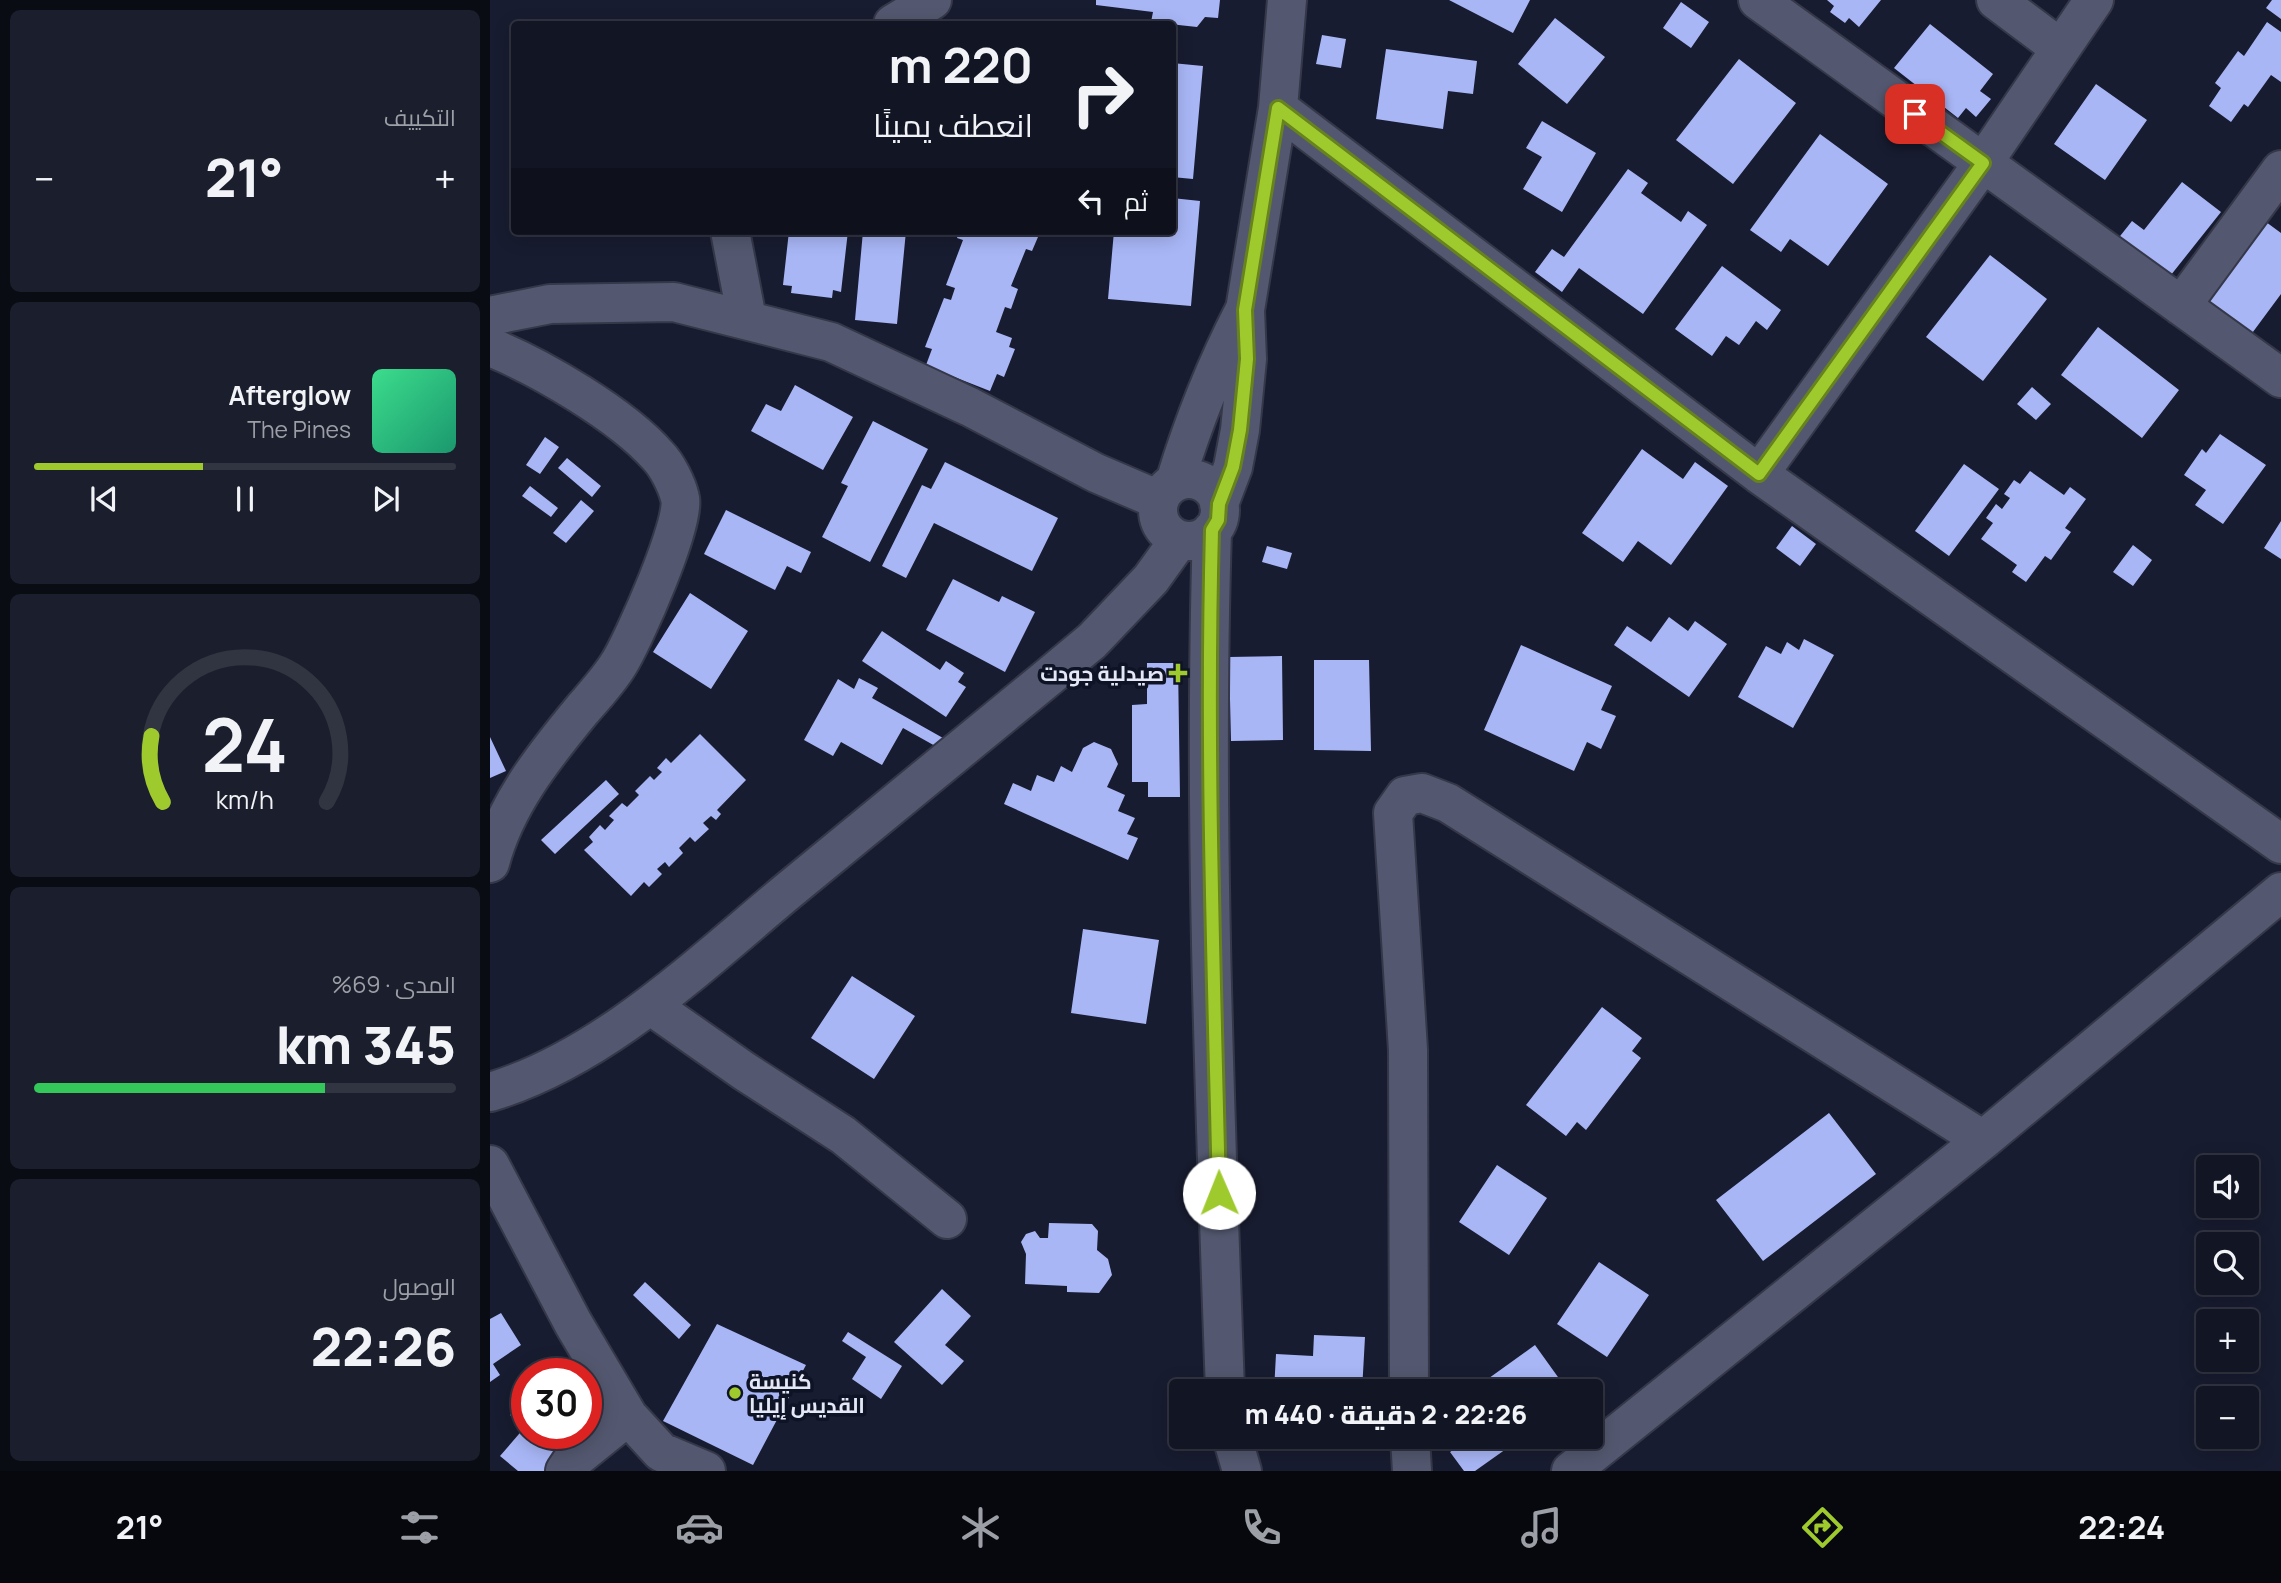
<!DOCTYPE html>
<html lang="ar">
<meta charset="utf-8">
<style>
:root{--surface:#121524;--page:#1b1e2c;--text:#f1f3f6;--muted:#9c9fa6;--line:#313441;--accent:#9fca2e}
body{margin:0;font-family:Manrope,Cairo,sans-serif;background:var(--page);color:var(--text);direction:rtl;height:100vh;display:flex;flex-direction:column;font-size:26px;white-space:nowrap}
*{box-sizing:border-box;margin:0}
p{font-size:23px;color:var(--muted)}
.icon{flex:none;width:38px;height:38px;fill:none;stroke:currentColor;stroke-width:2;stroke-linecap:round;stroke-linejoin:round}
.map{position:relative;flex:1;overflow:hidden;direction:ltr}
.sheet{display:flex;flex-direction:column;gap:10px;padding:10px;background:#0a0c14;width:490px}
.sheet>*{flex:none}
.banner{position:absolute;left:21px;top:21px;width:665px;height:214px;border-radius:7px;box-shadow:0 4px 18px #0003,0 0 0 2px var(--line);direction:rtl;background:#121524;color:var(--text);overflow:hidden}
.controls{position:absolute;left:1706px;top:1155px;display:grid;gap:14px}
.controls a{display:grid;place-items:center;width:63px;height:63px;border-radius:7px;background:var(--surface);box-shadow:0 4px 18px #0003,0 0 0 2px var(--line);font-size:35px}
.speed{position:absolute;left:21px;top:1358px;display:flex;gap:14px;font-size:35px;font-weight:700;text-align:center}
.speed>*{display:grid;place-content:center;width:91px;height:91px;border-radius:50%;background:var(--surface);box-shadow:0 4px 18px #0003,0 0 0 2px var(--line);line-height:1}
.speed .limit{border:10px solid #d22;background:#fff;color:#111}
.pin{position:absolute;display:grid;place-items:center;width:60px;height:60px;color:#fff;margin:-30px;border-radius:14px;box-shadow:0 4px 10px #0006}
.me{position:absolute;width:77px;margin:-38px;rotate:359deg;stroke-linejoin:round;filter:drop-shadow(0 0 5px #0008)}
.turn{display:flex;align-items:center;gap:24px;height:147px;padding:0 28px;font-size:32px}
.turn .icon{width:91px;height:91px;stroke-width:2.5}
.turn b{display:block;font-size:49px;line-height:60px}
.then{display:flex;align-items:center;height:66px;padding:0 28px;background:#0003;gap:14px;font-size:26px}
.big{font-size:52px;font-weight:800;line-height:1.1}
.sheet .tile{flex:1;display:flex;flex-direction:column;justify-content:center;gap:10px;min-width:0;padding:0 24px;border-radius:10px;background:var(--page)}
.sheet .dial{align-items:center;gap:0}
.dial svg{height:182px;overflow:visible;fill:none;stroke:var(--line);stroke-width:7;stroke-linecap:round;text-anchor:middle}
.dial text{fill:var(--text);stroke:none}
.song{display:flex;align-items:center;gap:21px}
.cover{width:84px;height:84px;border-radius:10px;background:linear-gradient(135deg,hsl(150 70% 55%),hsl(160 70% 35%))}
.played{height:7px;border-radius:4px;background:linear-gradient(90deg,var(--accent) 40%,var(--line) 40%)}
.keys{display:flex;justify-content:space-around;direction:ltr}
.heat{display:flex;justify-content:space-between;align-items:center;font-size:38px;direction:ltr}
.charge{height:10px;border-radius:5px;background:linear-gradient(90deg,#34c759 69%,var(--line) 0)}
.trip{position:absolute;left:679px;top:1379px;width:434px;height:70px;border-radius:7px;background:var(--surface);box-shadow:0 4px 18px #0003,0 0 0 2px var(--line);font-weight:800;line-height:70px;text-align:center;direction:rtl}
.dock{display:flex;height:112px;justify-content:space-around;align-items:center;background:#07080e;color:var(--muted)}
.dock .icon{width:49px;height:49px}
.dock .on{color:var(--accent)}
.dock b{font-size:32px;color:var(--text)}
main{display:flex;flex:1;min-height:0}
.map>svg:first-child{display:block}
.building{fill:#a8b6f6}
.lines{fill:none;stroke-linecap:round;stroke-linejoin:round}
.street-casing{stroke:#353849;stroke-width:42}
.street{stroke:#535870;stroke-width:38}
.route-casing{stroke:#67831e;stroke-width:18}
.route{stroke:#9fca2e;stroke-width:12}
.poi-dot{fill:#9fca2e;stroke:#0f1326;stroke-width:2.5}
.labels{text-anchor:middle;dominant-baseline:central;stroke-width:7;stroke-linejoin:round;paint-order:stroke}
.poi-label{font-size:21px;font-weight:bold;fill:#e3e7f6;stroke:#0f1326;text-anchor:end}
</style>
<main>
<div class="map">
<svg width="1791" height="1471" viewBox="0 0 1791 1471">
<rect width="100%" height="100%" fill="#181c30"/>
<path class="building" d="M606 0H730L728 18 715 17 707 27 661 22 663 12 606 5Z
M959 0H1040L1023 33Z
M1337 0H1391L1369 27 1359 18 1355 23 1340 12 1344 6Z
M1782 0H1791V19L1776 8Z
M1191 2 1219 22 1201 48 1173 28Z
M1065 18 1115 57 1077 104 1028 64Z
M1777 22 1791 32V82L1781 75 1758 107 1754 104 1741 122 1719 106 1731 88 1725 83 1748 51 1754 56Z
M1440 24 1503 74 1490 91 1501 99 1486 117 1476 108 1468 118 1404 68Z
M832 35 856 39 851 68 826 64Z
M896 49 987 61 983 94 958 91 953 129 886 119Z
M1249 59 1306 103 1243 184 1186 140Z
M682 63 713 66 703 179 682 177Z
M1606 84 1657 120 1615 180 1564 144Z
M1052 121 1106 153 1072 212 1033 189 1052 157 1036 148Z
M1330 134 1398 184 1338 266 1300 239 1291 252 1260 230Z
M1138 169 1158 183 1151 193 1191 222 1198 211 1217 225 1153 314 1089 268 1072 292 1045 272 1062 249 1074 257Z
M1692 182 1731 212 1673 285 1623 245 1642 221 1654 230Z
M682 198 710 201 701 306 618 299 624 231H682Z
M1776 222 1791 233V294L1757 340 1713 307Z
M299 231H358L351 292 343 290 342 298 301 293 302 286 293 285Z
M373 231H416L407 324 365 320Z
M469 231H542L541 234 548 237 542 251 536 249 521 286 528 289 521 309 515 307 506 332 522 338 519 347 525 349 514 377 507 374 500 391 444 369 433 373 442 349 435 347 454 298 461 300 465 288 456 285 473 240 467 238Z
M1500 255 1557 299 1493 381 1436 337Z
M1232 266 1291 310 1277 330 1266 321 1249 345 1236 336 1222 356 1185 329Z
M1608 327 1689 390 1652 438 1571 375Z
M305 385 363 417 333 470 261 431 276 404 291 411Z
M1542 387 1561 404 1546 420 1527 404Z
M383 421 438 449 380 562 332 537 358 486 351 483Z
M1730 434 1776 465 1733 524 1705 505 1716 490 1694 475 1712 449 1716 453Z
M55 437 69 447 50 474 36 465Z
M1152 449 1193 479 1205 462 1238 486 1181 565 1148 541 1133 562 1092 533Z
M77 458 111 486 102 497 68 468Z
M455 462 568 518 542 571 444 523 416 578 392 566 432 485 441 489Z
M1474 464 1509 489 1459 556 1425 531Z
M1540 471 1574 495 1580 487 1596 499 1575 528 1581 532 1561 560 1555 556 1536 582 1522 572 1527 565 1491 539 1503 523 1496 518 1506 504 1512 509 1520 498 1514 494 1524 480 1530 484Z
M40 486 68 508 61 517 32 496Z
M91 500 104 511 76 543 63 533Z
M236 510 321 552 311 573 297 566 285 590 214 554Z
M1791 521V559L1774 548Z
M1302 526 1326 544 1310 566 1286 548Z
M1643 545 1662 560 1643 586 1623 572Z
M777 546 802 553 797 569 772 562Z
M463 579 509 602 512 596 545 612 515 672 436 630Z
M200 593 258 631 221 689 163 652Z
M1179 617 1198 631 1205 621 1237 644 1199 697 1124 645 1137 626 1161 642Z
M392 631 450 670 456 661 474 673 468 682 476 687 456 717 372 661Z
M1314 639 1344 655 1303 728 1248 697 1276 646 1291 654 1297 642 1309 650Z
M1031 645 1122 686 1111 710 1126 716 1111 749 1097 742 1084 771 994 730Z
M792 656 793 740 741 741 739 657Z
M824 660H879L881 751 824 750Z
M657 663H688L690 797H658V782H642V705L657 704Z
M369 678 388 688 382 698 453 738 447 747 413 728 392 765 351 742 343 756 314 740 348 679 364 689Z
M210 734 256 780 227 810 231 814 226 820 221 816 213 823 219 829 205 842 200 837 189 848 193 853 179 867 175 862 167 869 172 874 159 887 154 882 141 896 94 850 103 842 99 837 110 825 115 830 124 820 119 816 132 803 137 807 149 795 145 791 160 776 164 780 172 772 167 768 176 758 181 763Z
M0 737 16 771 0 778Z
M604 742 621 749 628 764 617 787 635 795 628 811 645 818 637 834 648 838 638 860 514 804 523 783 541 791 547 775 564 782 571 766 582 772 593 748Z
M116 780 129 794 65 854 51 840Z
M593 929 669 940 656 1024 581 1013Z
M362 976 425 1016 384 1079 321 1038Z
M1112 1007 1152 1038 1142 1051 1151 1058 1096 1130 1087 1122 1076 1136 1036 1105Z
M1339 1113 1386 1174 1273 1261 1226 1200Z
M1007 1165 1057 1198 1019 1255 969 1222Z
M559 1223 602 1224 608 1231 607 1250 618 1259 622 1275 609 1293 577 1292V1286L535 1284 536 1254 531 1242 536 1234 545 1231 550 1238H558Z
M1109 1262 1159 1295 1117 1357 1067 1324Z
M155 1282 201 1325 189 1339 143 1295Z
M452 1289 481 1316 455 1345 474 1361 452 1385 404 1342Z
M11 1313 31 1345 3 1364 10 1375 0 1382V1319Z
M227 1324 316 1365 263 1465 173 1421Z
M358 1332 412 1366 391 1399 362 1379 376 1357 352 1341Z
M824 1335 875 1337 872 1391H784L786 1354 823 1356Z
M1045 1345 1078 1391H981Z
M37 1396V1433H87L54 1471H28L10 1456 35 1427 20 1415Z
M982 1437H1033L985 1471H974L960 1452Z"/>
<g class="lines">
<g class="street-casing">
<path id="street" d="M1268 0 1791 378
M1506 0 1570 48
M403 24 442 0
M788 108 1269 474 1791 844
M240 231 257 319
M1691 306 1791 170
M0 316 60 304 184 302 341 342 480 407 606 473 669 500
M0 347C50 367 132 415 168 456 177 465 187 485 190 498 197 520 143 642 128 665 118 681 104 696 92 710 54 756 15 805 0 863
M1269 474 1493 163 1604 0
M668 510a31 31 0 1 1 62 0a31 31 0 1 1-62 0Z
M685 482C703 423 725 367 754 311
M729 504 743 467 750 430 757 359 755 310 788 108 797 0
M722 530C713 817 725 1105 735 1391
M160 1005 254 1071 353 1135 457 1219
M0 1092C112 1059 209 965 298 891 399 808 501 725 602 641L661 579 689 540
M0 1165 83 1323 138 1416 171 1452 216 1471
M919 1391 918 1050 903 813 915 796 932 793 958 803 1493 1140
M742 1437 752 1471
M920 1437 922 1471
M75 1471 81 1462 138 1416
M1081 1471 1493 1140 1791 892"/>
</g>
<use href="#street" class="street"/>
</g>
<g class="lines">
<g class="route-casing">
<path id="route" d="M729 1193C724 972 716 751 722 530L728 520 729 504 743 467 750 430 757 359 755 310 788 108 1269 474 1493 163 1425 114"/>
</g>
<use href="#route" class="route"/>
</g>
<g class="poi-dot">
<path d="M684.5 662.5h7v7h7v7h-7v7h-7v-7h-7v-7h7z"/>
<circle cx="245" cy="1393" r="7"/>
</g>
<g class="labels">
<g class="poi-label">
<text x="674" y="673">صيدلية جودت</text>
<text x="259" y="1381" text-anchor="start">كنيسة<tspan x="259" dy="24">القديس إيليا</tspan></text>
</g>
</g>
</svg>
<div class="controls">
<a><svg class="icon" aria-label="sound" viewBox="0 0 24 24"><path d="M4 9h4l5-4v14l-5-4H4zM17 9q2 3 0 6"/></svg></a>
<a><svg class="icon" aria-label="search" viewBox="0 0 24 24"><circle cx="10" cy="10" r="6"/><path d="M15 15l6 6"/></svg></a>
<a>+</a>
<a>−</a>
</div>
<div class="speed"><div class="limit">30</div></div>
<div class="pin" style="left:1425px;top:114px;background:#d93025"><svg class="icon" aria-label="arrive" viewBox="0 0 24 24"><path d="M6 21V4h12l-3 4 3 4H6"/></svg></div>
<svg class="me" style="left:729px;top:1193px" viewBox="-20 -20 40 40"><circle r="19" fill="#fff"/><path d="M0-13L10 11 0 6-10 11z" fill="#9fca2e"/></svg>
<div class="trip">22:26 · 2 دقيقة · 440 m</div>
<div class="banner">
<div class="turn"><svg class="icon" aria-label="right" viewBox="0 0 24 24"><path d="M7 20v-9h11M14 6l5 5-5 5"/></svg><div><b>220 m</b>انعطف يمينًا</div></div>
<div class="then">ثم<svg class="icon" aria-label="left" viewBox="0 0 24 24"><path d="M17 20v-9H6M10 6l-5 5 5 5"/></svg></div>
</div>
</div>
<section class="sheet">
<div class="tile"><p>التكييف</p>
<div class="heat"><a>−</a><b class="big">21°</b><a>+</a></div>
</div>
<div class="tile">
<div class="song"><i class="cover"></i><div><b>Afterglow</b><p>The Pines</p></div></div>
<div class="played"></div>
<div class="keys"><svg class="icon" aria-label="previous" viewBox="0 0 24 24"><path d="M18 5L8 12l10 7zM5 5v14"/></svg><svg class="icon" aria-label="pause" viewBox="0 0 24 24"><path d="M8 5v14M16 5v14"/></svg><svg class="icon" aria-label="next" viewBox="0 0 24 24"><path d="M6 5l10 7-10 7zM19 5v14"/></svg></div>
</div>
<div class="tile dial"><svg viewBox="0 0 100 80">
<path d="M14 69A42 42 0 1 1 86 69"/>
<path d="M14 69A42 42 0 0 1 9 40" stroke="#9fca2e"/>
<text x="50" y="56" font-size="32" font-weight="700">24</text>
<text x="50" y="72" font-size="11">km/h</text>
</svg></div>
<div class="tile"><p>المدى · 69%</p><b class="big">345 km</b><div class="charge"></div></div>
<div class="tile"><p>الوصول</p><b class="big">22:26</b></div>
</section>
</main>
<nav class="dock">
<b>22:24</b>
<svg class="icon on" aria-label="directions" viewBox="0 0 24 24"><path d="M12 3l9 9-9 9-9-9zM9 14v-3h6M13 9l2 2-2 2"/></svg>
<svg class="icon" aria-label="music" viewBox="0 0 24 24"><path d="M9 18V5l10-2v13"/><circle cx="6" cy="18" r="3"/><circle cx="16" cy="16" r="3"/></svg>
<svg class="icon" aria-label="phone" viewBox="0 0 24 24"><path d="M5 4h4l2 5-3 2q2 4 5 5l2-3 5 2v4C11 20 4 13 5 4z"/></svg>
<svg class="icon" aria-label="climate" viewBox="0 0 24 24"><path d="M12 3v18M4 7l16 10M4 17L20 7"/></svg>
<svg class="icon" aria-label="car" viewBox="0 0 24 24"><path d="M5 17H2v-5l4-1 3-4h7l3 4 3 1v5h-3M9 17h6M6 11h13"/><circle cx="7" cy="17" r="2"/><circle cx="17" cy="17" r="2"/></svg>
<svg class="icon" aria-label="filters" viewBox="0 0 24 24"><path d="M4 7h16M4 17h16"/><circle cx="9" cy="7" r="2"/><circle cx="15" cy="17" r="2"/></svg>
<b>21°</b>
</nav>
